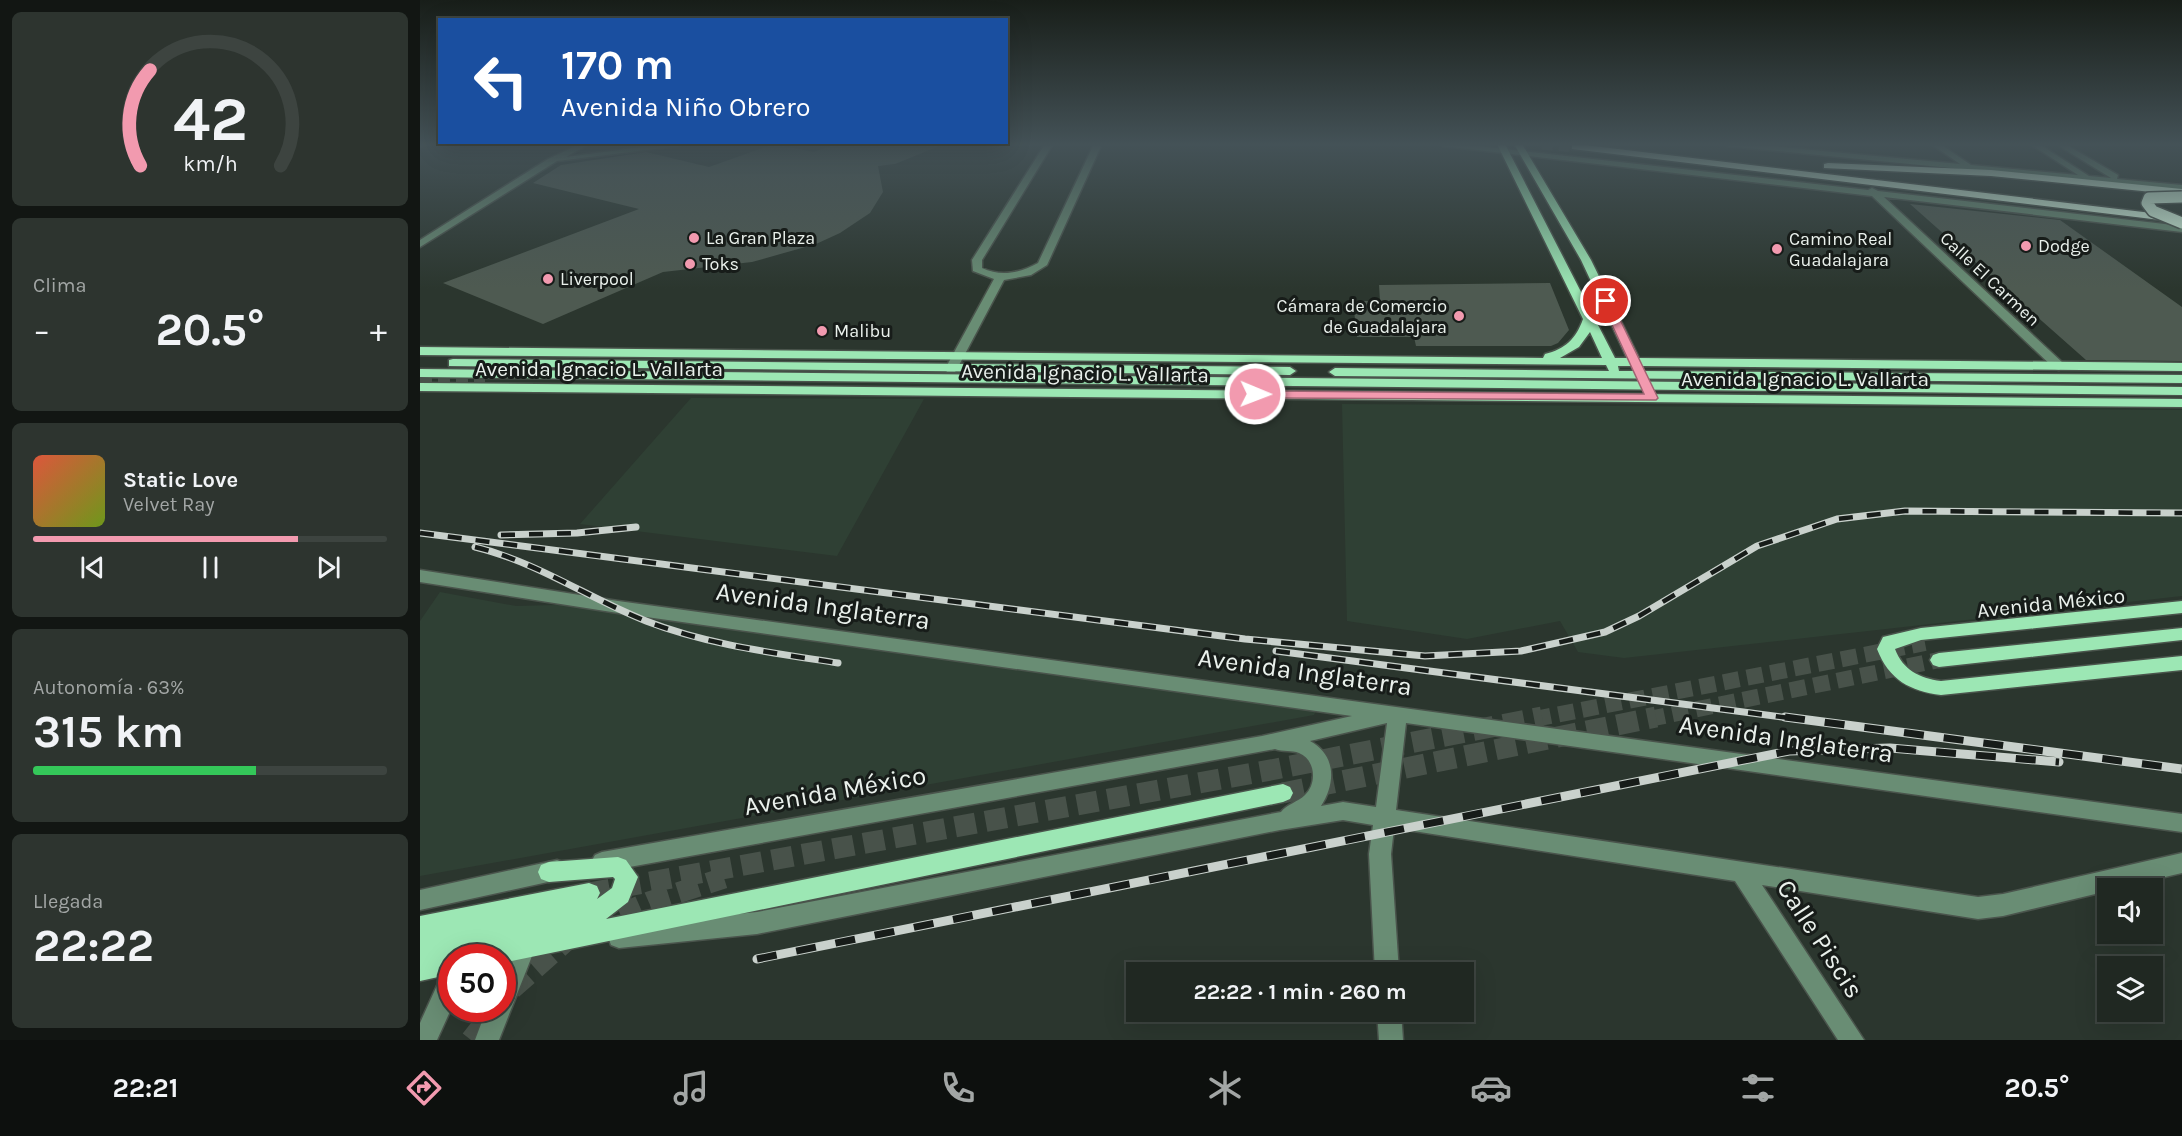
<!DOCTYPE html>
<html lang="es">
<meta charset="utf-8">
<style>
:root{--surface:#202822;--page:#2d342f;--text:#f1f3f6;--muted:#a2a6a5;--line:#3d4440;--accent:#f29aaf}
body{margin:0;font-family:Karla,sans-serif;background:var(--page);color:var(--text);height:100vh;display:flex;flex-direction:column;font-size:22px;white-space:nowrap}
*{box-sizing:border-box;margin:0}
p{font-size:20px;color:var(--muted)}
.icon{flex:none;width:33px;height:33px;fill:none;stroke:currentColor;stroke-width:2;stroke-linecap:round;stroke-linejoin:round}
.map{position:relative;flex:1;overflow:hidden}
.side{display:flex;flex-direction:column;gap:12px;padding:12px;background:#121613;width:420px}
.side>*{flex:none}
.hud{position:absolute;left:18px;top:18px;width:570px;height:126px;border-radius:0px;box-shadow:0 6px 24px #0002,0 0 0 2px var(--line);background:#1a4fa0;color:#fff;overflow:hidden}
.tools{position:absolute;left:1677px;top:878px;display:grid;gap:12px}
.tools a{display:grid;place-items:center;width:66px;height:66px;border-radius:0px;background:var(--surface);box-shadow:0 6px 24px #0002,0 0 0 2px var(--line);font-size:30px}
.speed{position:absolute;left:18px;top:944px;display:flex;gap:12px;font-size:30px;font-weight:700;text-align:center}
.speed>*{display:grid;place-content:center;width:78px;height:78px;border-radius:50%;background:var(--surface);box-shadow:0 6px 24px #0002,0 0 0 2px var(--line);line-height:1}
.speed .limit{border:9px solid #d22;background:#fff;color:#111}
.pin{position:absolute;display:grid;place-items:center;width:51px;height:51px;color:#fff;margin:-26px;border:3px solid #fff;border-radius:50%;box-shadow:0 2px 6px #0007}
.me{position:absolute;width:66px;margin:-33px;rotate:91deg;stroke-linejoin:round;filter:drop-shadow(0 0 4px #0008)}
.turn{display:flex;align-items:center;gap:21px;height:126px;padding:0 24px;font-size:27px}
.turn .icon{width:78px;height:78px;stroke-width:2.5}
.turn b{display:block;font-size:42px;line-height:51px}
.big{font-size:45px;font-weight:700;line-height:1.1}
.side .tile{flex:1;display:flex;flex-direction:column;justify-content:center;gap:9px;min-width:0;padding:0 21px;border-radius:9px;background:var(--page)}
.side .dial{align-items:center;gap:0}
.dial svg{height:156px;overflow:visible;fill:none;stroke:var(--line);stroke-width:7;stroke-linecap:round;text-anchor:middle}
.dial text{fill:var(--text);stroke:none}
.song{display:flex;align-items:center;gap:18px}
.cover{width:72px;height:72px;border-radius:9px;background:linear-gradient(135deg,hsl(10 70% 55%),hsl(80 70% 35%))}
.played{height:6px;border-radius:3px;background:linear-gradient(90deg,var(--accent) 75%,var(--line) 75%)}
.keys{display:flex;justify-content:space-around;direction:ltr}
.heat{display:flex;justify-content:space-between;align-items:center;font-size:33px;direction:ltr}
.charge{height:9px;border-radius:4px;background:linear-gradient(90deg,#34c759 63%,var(--line) 0)}
.trip{position:absolute;left:706px;top:962px;width:348px;height:60px;border-radius:0px;background:var(--surface);box-shadow:0 6px 24px #0002,0 0 0 2px var(--line);font-weight:700;line-height:60px;text-align:center}
.tab-bar{display:flex;height:96px;justify-content:space-around;align-items:center;background:#0d100e;color:var(--muted)}
.tab-bar .icon{width:42px;height:42px}
.tab-bar .active{color:var(--accent)}
.tab-bar b{font-size:27px;color:var(--text)}
main{display:flex;flex:1;min-height:0}
.map>svg:first-child{display:block}
.built{fill:#2f4034}
.building{fill:#4e5a51}
.lines{fill:none;stroke-linecap:round;stroke-linejoin:round}
.major-tunnel-far2{stroke:#48524a;stroke-width:12;stroke-dasharray:12 6;stroke-linecap:butt}
.major-tunnel-far1{stroke:#48524a;stroke-width:16;stroke-dasharray:16 8;stroke-linecap:butt}
.major-tunnel{stroke:#48524a;stroke-width:21;stroke-dasharray:21 10;stroke-linecap:butt}
.highway-tunnel{stroke:#48524a;stroke-width:11;stroke-dasharray:11 6;stroke-linecap:butt}
.minor-casing{stroke:#4a544c;stroke-width:3}
.major-casing{stroke:#4a544c;stroke-width:3}
.highway-casing{stroke:#4a544c;stroke-width:3}
.minor{fill:#698d74;fill-rule:evenodd}
.major{fill:#9ce7b4;fill-rule:evenodd}
.highway{fill:#dafde4;fill-rule:evenodd}
.rail-far1-casing{stroke:#c9d1cc;stroke-width:7}
.rail-casing{stroke:#c9d1cc;stroke-width:9}
.rail-far1{stroke:#171c19;stroke-width:4.5;stroke-dasharray:14;stroke-linecap:butt}
.rail{stroke:#171c19;stroke-width:7;stroke-dasharray:20;stroke-linecap:butt}
.highway-bridge-casing{stroke:#4a544c;stroke-width:14;stroke-linecap:butt}
.highway-bridge{stroke:#dafde4;stroke-width:11}
.route{fill:#f29aaf;stroke:#9d6472;stroke-width:1.5}
.poi-dot{fill:#f29aaf;stroke:#171c19;stroke-width:2}
.labels{text-anchor:middle;dominant-baseline:central;stroke-width:6;stroke-linejoin:round;paint-order:stroke}
.far-poi-label{font-size:18px;fill:#eaf1ec;stroke:#171c19;text-anchor:start}
.far-street-label{font-size:18px;fill:#eaf1ec;stroke:#171c19}
.street-label{font-size:21px;fill:#eaf1ec;stroke:#171c19}
.near-street-label{font-size:26px;fill:#eaf1ec;stroke:#171c19}
</style>
<main>
<section class="side">
<div class="tile dial"><svg viewBox="0 0 100 80">
<path d="M14 69A42 42 0 1 1 86 69"/>
<path d="M14 69A42 42 0 0 1 19 20" stroke="#f29aaf"/>
<text x="50" y="56" font-size="32" font-weight="700">42</text>
<text x="50" y="72" font-size="11">km/h</text>
</svg></div>
<div class="tile"><p>Clima</p>
<div class="heat"><a>−</a><b class="big">20.5°</b><a>+</a></div>
</div>
<div class="tile">
<div class="song"><i class="cover"></i><div><b>Static Love</b><p>Velvet Ray</p></div></div>
<div class="played"></div>
<div class="keys"><svg class="icon" aria-label="previous" viewBox="0 0 24 24"><path d="M18 5L8 12l10 7zM5 5v14"/></svg><svg class="icon" aria-label="pause" viewBox="0 0 24 24"><path d="M8 5v14M16 5v14"/></svg><svg class="icon" aria-label="next" viewBox="0 0 24 24"><path d="M6 5l10 7-10 7zM19 5v14"/></svg></div>
</div>
<div class="tile"><p>Autonomía · 63%</p><b class="big">315 km</b><div class="charge"></div></div>
<div class="tile"><p>Llegada</p><b class="big">22:22</b></div>
</section>
<div class="map">
<svg width="1762" height="1040" viewBox="0 0 1762 1040">
<rect width="100%" height="100%" fill="#2b362e"/>
<path class="built" d="M271 398 504 399 417 556 160 524Z
M922 404 1762 410V596L1204 658 1158 652 1140 621 1047 639 927 621Z
M20 592 96 606 174 604 898 706 894 715 0 876V621Z"/>
<path class="building" d="M354 144 394 152 415 144H524L475 164 458 166 463 192 450 213 420 233 396 244 332 262 243 272 123 324 23 283 219 209 113 183 141 165 226 152 289 167Z
M1490 204 1640 220 1762 307V361L1666 360Z
M1130 283 1149 330 1138 343 1131 346H996L994 337H937L933 301H960L959 285Z"/>
<g class="lines">
<path class="major-tunnel-far2" d="M0 381 65 380"/>
<path class="major-tunnel-far1" d="M1115 719 1505 643
M1229 719 1519 660"/>
<path class="major-tunnel" d="M863 793 1236 717
M169 893 856 769 1122 717
M172 927 229 902 304 878
M92 989 146 941
M51 1040 76 1008"/>
<path class="highway-tunnel" d="M1122 144 1156 147"/>
<g class="minor-casing">
<path id="minor" d="M0 144H7L0 147Z
M160 144H169L146 157 244 144H263L259 146 137 161 0 247V240L128 159Z
M625 144H633L562 260V268C581 277 600 273 618 263L674 144H682L627 265 611 275 584 280 537 369 535 372H527L525 369 574 279 553 271 552 260Z
M1019 144H1040L1448 190 1452 188 1458 191 1762 226V232L1464 197 1643 363 1645 366 1639 370 1635 369 1452 196 1023 146Z
M1303 144H1328L1540 164 1511 144H1520L1551 165 1658 175 1610 144H1619L1669 176 1691 178 1636 144H1645L1698 175 1697 179 1762 185V191L1307 146Z
M0 570 198 601 1762 814V832L986 723 976 810 1558 897 1583 894 1762 853V873L1698 888H1688V891L1583 916 1558 919 1342 885 1444 1040H1418L1315 881 974 828 971 854 979 972H955L949 854 953 825 923 820 860 830 337 934 199 948 191 945 188 937 191 929 199 926 337 912 861 812C867 804 878 802 885 795 897 784 896 760 879 753 872 750 863 752 855 749L182 872 175 869 171 862 175 855 182 852 842 736 932 716 198 613 0 582ZM967 723 956 807 923 802 901 806C916 783 916 755 890 741Z
M137 860 145 863 148 870 145 877 137 880 0 910V890Z
M109 935 117 938 120 946 117 954 112 956 79 1040H55L67 1008H82V971L96 939Z
M32 967V1007L17 1040H0V1023L24 970Z
M957 1011H981L983 1040H959Z"/>
</g>
<g class="major-casing">
<path id="major" d="M1077 144H1085L1195 358H1207L1161 260 1094 144H1102L1171 260 1219 358 1762 363V371L1223 366 1221 371 1762 375V383L915 376 909 372 915 368 1189 371 1186 365 0 355V347L1123 358 1125 354C1145 349 1156 339 1163 319ZM1170 332 1182 358H1140L1159 347ZM1198 366H1211L1214 371H1199Z
M33 359 870 367 876 371 870 375 29 366V360Z
M0 369 1762 387V395L0 377Z
M0 383 1762 399V407L0 391Z
M1762 601V613L1501 640 1475 649C1483 670 1499 678 1521 681L1762 656V670L1521 695C1490 691 1469 680 1457 649L1463 637 1501 628Z
M1762 628V640L1519 667 1513 665 1510 660 1513 655 1519 653Z
M863 784 870 787 873 793 870 799 863 802 82 963V957H43L45 951 37 953 41 957H32V974L0 981V916L169 883 177 886 180 893 177 899 192 888 195 879 193 877 129 882 121 879 118 872 121 865 129 862 198 857 206 860 218 877 208 902 186 919Z"/>
</g>
<g class="highway-casing">
<path id="highway" d="M1156 144 1757 216 1762 220 1757 222 1152 149V145Z
M1408 163 1571 170 1762 189V195L1571 176 1404 168V164Z"/>
</g>
<use href="#minor" class="minor"/>
<use href="#major" class="major"/>
<use href="#highway" class="highway"/>
<g class="rail-far1-casing">
<path id="rail-far1" d="M0 533 825 639 1005 656 1101 651 1185 632 1219 616 1337 546 1417 519 1485 511 1762 513
M81 535 157 533 216 527
M55 547C117 562 168 598 226 621 288 645 354 653 418 663
M856 651 1377 719"/>
</g>
<g class="rail-casing">
<path id="rail" d="M1365 717 1762 769
M337 959 1369 751 1470 748 1639 762"/>
</g>
<use href="#rail-far1" class="rail-far1"/>
<use href="#rail" class="rail"/>
<g class="highway-bridge-casing">
<path id="highway-bridge" d="M1762 197 1729 198 1727 203 1733 211 1762 223"/>
</g>
<use href="#highway-bridge" class="highway-bridge"/>
</g>
<linearGradient id="sky" x2="0" y2="1"><stop stop-color="#181e19"/><stop offset="0.5" stop-color="#445257"/><stop offset="1" stop-color="#445257" stop-opacity="0"/></linearGradient>
<rect width="1762" height="289" fill="url(#sky)"/>
<path class="route" d="M1182 299 1191 301 1238 398 1236 400 835 398 830 394 835 391 1224 394 1181 301Z"/>
<g class="poi-dot">
<circle cx="274" cy="238" r="6"/>
<circle cx="1606" cy="246" r="6"/>
<circle cx="1357" cy="249" r="6"/>
<circle cx="270" cy="264" r="6"/>
<circle cx="128" cy="279" r="6"/>
<circle cx="1039" cy="316" r="6"/>
<circle cx="402" cy="331" r="6"/>
</g>
<g class="labels">
<g class="far-poi-label">
<text x="286" y="238">La Gran Plaza</text>
<text x="1369" y="239">Camino Real<tspan x="1369" dy="21">Guadalajara</tspan></text>
<text x="1618" y="246">Dodge</text>
<text x="282" y="264">Toks</text>
<text x="140" y="279">Liverpool</text>
<text x="1027" y="306" text-anchor="end">Cámara de Comercio<tspan x="1027" dy="21">de Guadalajara</tspan></text>
<text x="414" y="331">Malibu</text>
</g>
<g class="far-street-label">
<text transform="translate(1570 279) rotate(43)">Calle El Carmen</text>
</g>
<g class="street-label">
<text x="179" y="369">Avenida Ignacio L. Vallarta</text>
<text transform="translate(665 373) rotate(1)">Avenida Ignacio L. Vallarta</text>
<text x="1385" y="379">Avenida Ignacio L. Vallarta</text>
<text transform="translate(1631 603) rotate(-6)">Avenida México</text>
</g>
<g class="near-street-label">
<text transform="translate(403 606) rotate(8)">Avenida Inglaterra</text>
<text transform="translate(885 672) rotate(8)">Avenida Inglaterra</text>
<text transform="translate(1366 739) rotate(8)">Avenida Inglaterra</text>
<text transform="translate(415 791) rotate(-10)">Avenida México</text>
<text transform="translate(1400 939) rotate(57)">Calle Piscis</text>
</g>
</g>
</svg>
<div class="tools">
<a><svg class="icon" aria-label="sound" viewBox="0 0 24 24"><path d="M4 9h4l5-4v14l-5-4H4zM17 9q2 3 0 6"/></svg></a>
<a><svg class="icon" aria-label="layers" viewBox="0 0 24 24"><path d="M12 4l9 5-9 5-9-5zM3 14l9 5 9-5"/></svg></a>
</div>
<div class="speed"><div class="limit">50</div></div>
<div class="pin" style="left:1186px;top:301px;background:#d93025"><svg class="icon" aria-label="arrive" viewBox="0 0 24 24"><path d="M6 21V4h12l-3 4 3 4H6"/></svg></div>
<svg class="me" style="left:835px;top:394px" viewBox="-20 -20 40 40"><circle r="17" fill="#f29aaf" stroke="#fff" stroke-width="3"/><path d="M0-11L8 9 0 5-8 9z" fill="#fff"/></svg>
<div class="trip">22:22 · 1 min · 260 m</div>
<div class="hud">
<div class="turn"><svg class="icon" aria-label="left" viewBox="0 0 24 24"><path d="M17 20v-9H6M10 6l-5 5 5 5"/></svg><div><b>170 m</b>Avenida Niño Obrero</div></div>
</div>
</div>
</main>
<nav class="tab-bar">
<b>22:21</b>
<svg class="icon active" aria-label="directions" viewBox="0 0 24 24"><path d="M12 3l9 9-9 9-9-9zM9 14v-3h6M13 9l2 2-2 2"/></svg>
<svg class="icon" aria-label="music" viewBox="0 0 24 24"><path d="M9 18V5l10-2v13"/><circle cx="6" cy="18" r="3"/><circle cx="16" cy="16" r="3"/></svg>
<svg class="icon" aria-label="phone" viewBox="0 0 24 24"><path d="M5 4h4l2 5-3 2q2 4 5 5l2-3 5 2v4C11 20 4 13 5 4z"/></svg>
<svg class="icon" aria-label="climate" viewBox="0 0 24 24"><path d="M12 3v18M4 7l16 10M4 17L20 7"/></svg>
<svg class="icon" aria-label="car" viewBox="0 0 24 24"><path d="M5 17H2v-5l4-1 3-4h7l3 4 3 1v5h-3M9 17h6M6 11h13"/><circle cx="7" cy="17" r="2"/><circle cx="17" cy="17" r="2"/></svg>
<svg class="icon" aria-label="filters" viewBox="0 0 24 24"><path d="M4 7h16M4 17h16"/><circle cx="9" cy="7" r="2"/><circle cx="15" cy="17" r="2"/></svg>
<b>20.5°</b>
</nav>
